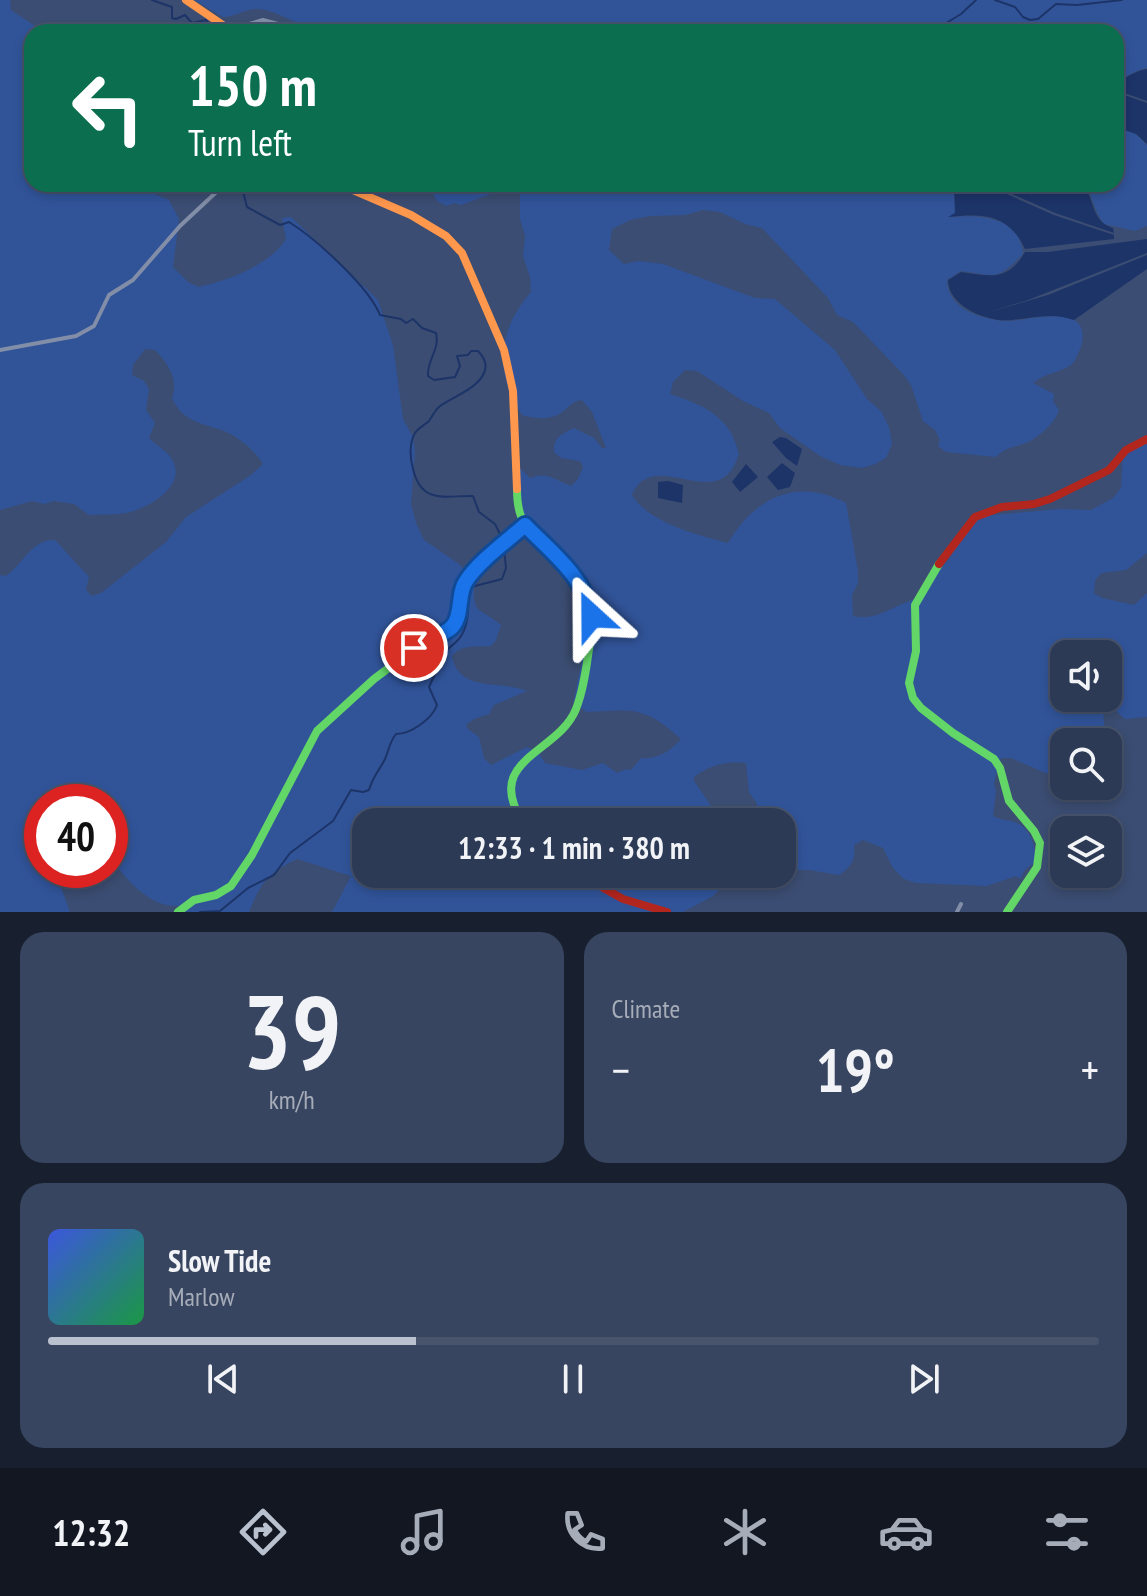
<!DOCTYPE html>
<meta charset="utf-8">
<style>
:root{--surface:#2c3a56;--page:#384560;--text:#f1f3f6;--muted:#a6adb9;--line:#48546c;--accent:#bac1ce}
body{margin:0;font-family:"PT Sans Narrow",sans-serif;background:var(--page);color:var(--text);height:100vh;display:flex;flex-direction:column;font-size:30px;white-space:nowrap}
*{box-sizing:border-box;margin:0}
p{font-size:26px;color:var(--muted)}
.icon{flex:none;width:44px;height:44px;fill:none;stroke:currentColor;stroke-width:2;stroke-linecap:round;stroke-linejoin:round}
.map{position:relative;height:912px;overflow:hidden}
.drawer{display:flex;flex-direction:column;gap:20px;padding:20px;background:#18202f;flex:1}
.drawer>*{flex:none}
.top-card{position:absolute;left:24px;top:24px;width:1100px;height:168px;border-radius:24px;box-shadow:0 4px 12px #0003,0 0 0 2px var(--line);background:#0b6e4f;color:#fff;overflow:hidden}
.fabs{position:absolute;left:1050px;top:640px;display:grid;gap:16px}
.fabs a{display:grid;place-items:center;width:72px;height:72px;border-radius:16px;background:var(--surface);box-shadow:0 4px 12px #0003,0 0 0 2px var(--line);font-size:40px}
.speed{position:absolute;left:24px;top:784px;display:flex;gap:16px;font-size:40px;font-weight:700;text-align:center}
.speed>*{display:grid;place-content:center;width:104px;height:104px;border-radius:50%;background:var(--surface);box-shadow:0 4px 12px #0003,0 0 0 2px var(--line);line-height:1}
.speed .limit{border:12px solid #d22;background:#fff;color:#111}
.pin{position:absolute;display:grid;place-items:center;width:68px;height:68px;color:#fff;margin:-34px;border:4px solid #fff;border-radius:50%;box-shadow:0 2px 8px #0007}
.me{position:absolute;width:88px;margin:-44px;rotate:336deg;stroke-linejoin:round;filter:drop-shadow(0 0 6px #0008)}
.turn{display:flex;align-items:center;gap:28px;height:168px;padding:0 32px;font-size:36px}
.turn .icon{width:104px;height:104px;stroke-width:2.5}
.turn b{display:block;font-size:56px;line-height:68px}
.big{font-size:60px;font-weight:700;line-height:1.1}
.drawer .tile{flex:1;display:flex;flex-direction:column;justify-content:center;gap:12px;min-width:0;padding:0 28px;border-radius:24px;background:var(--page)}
.drawer .dial{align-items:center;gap:0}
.dial b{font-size:104px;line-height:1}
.song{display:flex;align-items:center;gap:24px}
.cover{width:96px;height:96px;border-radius:12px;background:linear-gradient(135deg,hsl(230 70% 55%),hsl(140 70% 35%))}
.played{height:8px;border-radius:4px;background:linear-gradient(90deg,var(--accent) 35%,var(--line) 35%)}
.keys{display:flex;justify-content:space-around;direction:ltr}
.heat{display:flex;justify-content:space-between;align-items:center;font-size:44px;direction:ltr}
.drawer .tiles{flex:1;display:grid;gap:20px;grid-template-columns:1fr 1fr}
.tile:last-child{grid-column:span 2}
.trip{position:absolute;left:352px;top:808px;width:444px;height:80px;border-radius:24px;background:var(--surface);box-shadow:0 4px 12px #0003,0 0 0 2px var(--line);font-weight:700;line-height:80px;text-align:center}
.menu{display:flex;height:128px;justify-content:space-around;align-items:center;background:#121722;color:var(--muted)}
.menu .icon{width:56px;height:56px}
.menu .active{color:var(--accent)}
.menu b{font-size:36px;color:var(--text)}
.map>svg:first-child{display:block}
.green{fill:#315499;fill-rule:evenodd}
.water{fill:#1d3469}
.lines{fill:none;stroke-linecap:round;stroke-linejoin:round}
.stream{stroke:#1d3469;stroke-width:2}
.street{stroke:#828ea7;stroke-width:4}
.fast{stroke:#63d668;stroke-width:8}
.slow{stroke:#ff974d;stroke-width:8}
.jam{stroke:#b3261e;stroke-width:8}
.route-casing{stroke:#114b97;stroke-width:20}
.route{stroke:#1a73e8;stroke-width:14}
</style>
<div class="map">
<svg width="1147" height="912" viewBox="0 0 1147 912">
<rect width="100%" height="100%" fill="#3b4d72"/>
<path class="green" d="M0 0H10L11 10 44 32H32V184H80L88 188 149 192 169 200 179 219 173 267 188 282 198 287C227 281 270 265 286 239L282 218 291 217 378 300 393 345 403 419 413 437 415 451 411 504 416 523 424 540 459 564 474 580C473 616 476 605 501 625L496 640 491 646C477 647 461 644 452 656 458 693 501 680 527 691L494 705 489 714 474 719 466 725 468 729 479 737 484 758 491 765 527 747 539 753 545 763 582 770 603 763 617 773 626 769 631 770 641 758C656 760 671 751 681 739 643 705 633 710 586 712L574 701C577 679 592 629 586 609 569 545 501 545 515 467L517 465 530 478C547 471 555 480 571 486L578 479 583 467 580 461 561 458 554 452C553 437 562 434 574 428L594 438 602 448H606L592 412 582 400C571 401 569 408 561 413 549 421 534 418 522 415 493 372 498 330 531 292L530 277 523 256 525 236 520 219V184H954L955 214 951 217C980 214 1020 217 1023 254 996 281 997 276 961 271L947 280C947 309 982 320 1007 321 1025 322 1090 300 1082 343 1081 348 1075 362 1071 365 1062 372 1044 373 1033 383L1054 394 1053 401 1059 410C1056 422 1038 438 1026 443 1015 447 1004 448 996 457L946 452 938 446 940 440 935 430 923 421 911 385 903 374 853 322 837 315 828 298 762 228 745 224 720 212 703 210 685 215 650 216 630 220 612 229 609 250 624 264 639 261 663 264 755 298 775 299 835 350 867 399 881 411 889 427 892 444 886 458 875 464 862 468 840 465 820 456 780 428 769 413 743 401 697 371 685 370 673 382 670 394C703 405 731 416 739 455 736 460 734 468 730 472 704 502 651 450 632 495 649 523 698 535 728 543 755 497 797 477 846 503L858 571V583L852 595 853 616C876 622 896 604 918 598L923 588 949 559 966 531 982 516 1059 509 1091 510 1113 498 1121 488 1123 456 1147 442V553L1126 570 1101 573 1095 581 1094 593 1102 598 1134 605 1147 593V717L1125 719 1115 710 1104 713C1101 730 1115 743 1108 760V742H1064V781L1011 758H1001L994 783 996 791 993 816C1005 822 1008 819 1017 823 1031 829 1036 848 1036 861L1025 870 1020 879 1016 876 987 886 916 883 904 879 893 868 883 848 863 840 854 845C856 860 851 867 839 875L809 870H782V822H763L756 802 749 792 746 763C729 760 707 766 694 777V781L722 822H366V874H735L713 896 683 912H332L351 876 297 859C268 873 261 882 249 912H179L180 906C153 908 131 885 116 865H110V802H42V870H70L67 871 61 887 70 912H0V575L6 576C23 564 32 539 55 540L89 577 86 589 91 596 101 593 166 542 186 517 251 475 263 464C254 449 234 433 218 429 197 422 182 420 172 398 179 380 168 363 155 350L145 349 133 365 132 375 144 381 149 389 146 410 155 423 149 438C155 444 162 448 168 454 193 483 151 507 127 513 115 515 101 514 89 515L74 504 54 501 44 504 32 501 0 510ZM1064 654H1108V698H1064Z
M194 0H1147V68C1135 70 1127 77 1116 80V32H395C359 17 334 34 302 24 285 19 272 8 254 9 243 10 234 17 223 17Z
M1116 127 1136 134 1147 145V226L1135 231 1104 224C1094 211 1093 196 1084 184H1116Z
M428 184H518L461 205 454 203 447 206 437 201Z"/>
<path class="water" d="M1147 69V101L1116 90V82C1127 78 1134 71 1147 69Z
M1116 92 1147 103V144L1136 134 1116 127Z
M954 184H984L1054 215 1114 235V239L1025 249C1009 214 983 213 948 217L955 213Z
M989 184H1083C1095 200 1091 221 1113 228L1114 233 1055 213Z
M1147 239V253L1028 300 986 313 1048 295 1147 255V269L1074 320C1052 312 1034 318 1012 320 989 323 948 307 948 280L961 272C991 276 1007 282 1025 252H1048Z
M780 437 786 438 802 449 797 466 786 458 772 442Z
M782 463 795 473 790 487 778 490 767 477Z
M746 464 758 477 740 492 732 482Z
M668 481 683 485 682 503 658 498V482Z"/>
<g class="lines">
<path class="stream" d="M152 0 172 7V18L176 19 185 15 192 23 206 20 208 23 205 32
M995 0 1015 7 1023 17 1030 20 1038 19 1056 4 1077 5 1122 0
M924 32 930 28 935 30 961 14 976 0
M241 184 247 207 280 225 289 222C315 238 369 287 380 315L401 319 406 323 413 319 422 328 436 333C440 350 427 359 428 376L434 380 455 377 460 366 457 356 468 355 471 351H478C484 357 488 364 484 373 477 389 454 396 440 406 435 410 433 415 429 421 425 425 419 427 415 433 409 443 410 458 413 469 422 506 447 495 473 496L479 512 495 524 500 534
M200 912 220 911 248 888 274 875 290 853 333 821 351 790 363 792 369 790C373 776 379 771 385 759 389 750 389 743 396 734 411 734 432 719 437 705L429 687 435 674 433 666C439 655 447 650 456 642 469 630 469 607 467 591L471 587 502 579 506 568 504 549"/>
<path class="street" d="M231 29 263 20 308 32
M343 32 364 30 375 32
M0 350 76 336 94 326 109 295 133 280 180 226 225 184
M957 912 961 904"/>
<path class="fast" d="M517 489C517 500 518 514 525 524 529 531 536 537 542 543 571 574 598 595 590 642 587 663 584 689 576 709 558 754 482 759 523 822
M939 564 915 605 916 651 909 683 913 698 921 708 953 733 994 759 1000 768 1009 801 1034 831 1040 843 1037 867 1007 912
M178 912 194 900 216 895 231 886 252 855 317 731 374 679 426 640 449 630 455 623 458 603 466 581 525 525"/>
<path class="slow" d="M186 0 233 32
M339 184 411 215 446 236 462 253 504 350 513 391 517 489"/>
<path class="jam" d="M939 564 975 517 1002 507 1034 504 1050 499 1109 470 1126 450 1147 439
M579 874 623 899 667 912"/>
</g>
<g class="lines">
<g class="route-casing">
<path id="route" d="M414 648C425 641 443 636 452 627 463 616 457 594 466 581 479 561 507 541 525 525 550 551 586 578 592 616"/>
</g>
<use href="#route" class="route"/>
</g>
</svg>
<div class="fabs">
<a><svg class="icon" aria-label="sound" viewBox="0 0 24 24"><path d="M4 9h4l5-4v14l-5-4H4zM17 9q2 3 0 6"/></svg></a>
<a><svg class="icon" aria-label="search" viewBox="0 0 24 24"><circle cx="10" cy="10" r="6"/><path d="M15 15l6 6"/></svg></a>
<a><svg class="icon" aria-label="layers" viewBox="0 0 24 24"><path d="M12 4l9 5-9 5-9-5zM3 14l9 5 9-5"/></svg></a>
</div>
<div class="speed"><div class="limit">40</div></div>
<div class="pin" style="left:414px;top:648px;background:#d93025"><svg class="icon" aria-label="arrive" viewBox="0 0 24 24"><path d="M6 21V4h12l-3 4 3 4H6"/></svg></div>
<svg class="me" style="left:592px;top:616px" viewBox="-20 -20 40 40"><path d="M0-17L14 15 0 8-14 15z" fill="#1a73e8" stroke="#fff" stroke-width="4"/></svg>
<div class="trip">12:33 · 1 min · 380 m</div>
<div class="top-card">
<div class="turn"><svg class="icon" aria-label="left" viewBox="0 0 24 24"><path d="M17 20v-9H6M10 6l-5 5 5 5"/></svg><div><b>150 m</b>Turn left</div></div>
</div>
</div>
<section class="drawer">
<div class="tiles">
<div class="tile dial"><b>39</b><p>km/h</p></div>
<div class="tile"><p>Climate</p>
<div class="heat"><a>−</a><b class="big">19°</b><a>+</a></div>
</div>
<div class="tile">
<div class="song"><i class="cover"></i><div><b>Slow Tide</b><p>Marlow</p></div></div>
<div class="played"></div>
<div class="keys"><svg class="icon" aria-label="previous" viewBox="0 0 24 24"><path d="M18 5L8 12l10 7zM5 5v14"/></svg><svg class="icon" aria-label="pause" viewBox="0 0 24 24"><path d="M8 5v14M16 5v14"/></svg><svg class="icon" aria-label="next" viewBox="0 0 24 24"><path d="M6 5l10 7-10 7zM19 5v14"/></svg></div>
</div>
</div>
</section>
<nav class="menu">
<b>12:32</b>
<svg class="icon active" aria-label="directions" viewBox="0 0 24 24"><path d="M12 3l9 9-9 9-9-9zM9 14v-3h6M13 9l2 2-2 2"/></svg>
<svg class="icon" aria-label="music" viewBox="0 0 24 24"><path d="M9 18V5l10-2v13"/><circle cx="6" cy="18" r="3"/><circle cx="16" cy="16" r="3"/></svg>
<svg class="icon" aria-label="phone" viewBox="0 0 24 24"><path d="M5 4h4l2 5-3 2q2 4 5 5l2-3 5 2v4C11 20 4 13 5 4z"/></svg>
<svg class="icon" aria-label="climate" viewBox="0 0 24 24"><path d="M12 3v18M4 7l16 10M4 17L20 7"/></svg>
<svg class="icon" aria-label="car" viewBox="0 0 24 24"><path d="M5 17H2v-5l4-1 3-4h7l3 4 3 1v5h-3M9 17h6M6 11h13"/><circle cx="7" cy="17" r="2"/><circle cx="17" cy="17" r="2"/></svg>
<svg class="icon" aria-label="filters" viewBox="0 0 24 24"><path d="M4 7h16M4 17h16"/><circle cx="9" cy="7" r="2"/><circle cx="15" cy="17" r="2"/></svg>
</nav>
